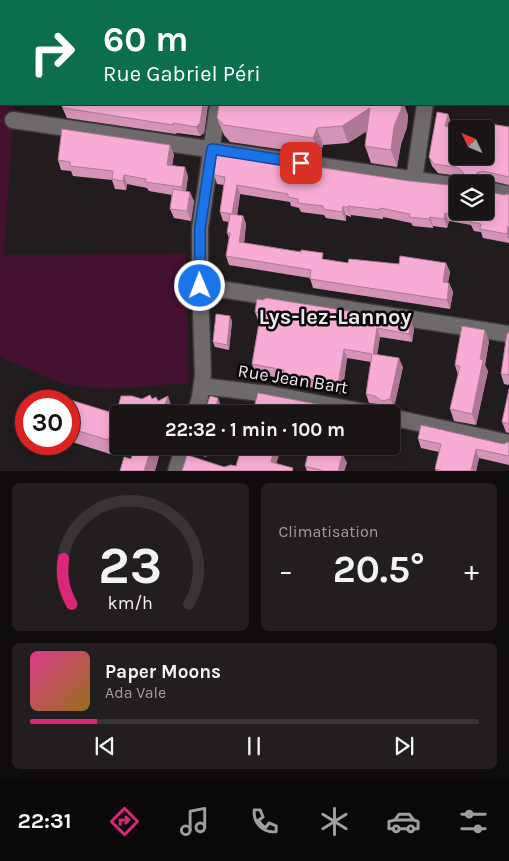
<!DOCTYPE html>
<html lang="fr">
<meta charset="utf-8">
<style>
:root{--surface:#191516;--page:#221e1f;--text:#f1f3f6;--muted:#9f9fa1;--line:#373435;--accent:#db2777}
body{margin:0;font-family:Karla,sans-serif;background:var(--page);color:var(--text);height:100vh;display:flex;flex-direction:column;font-size:19px;white-space:nowrap}
*{box-sizing:border-box;margin:0}
p{font-size:16px;color:var(--muted)}
.icon{flex:none;width:28px;height:28px;fill:none;stroke:currentColor;stroke-width:2;stroke-linecap:round;stroke-linejoin:round}
.map{position:relative;height:471px;overflow:hidden}
.details{display:flex;flex-direction:column;gap:12px;padding:12px;background:#0e0c0c;flex:1}
.details>*{flex:none}
.top-card{position:absolute;left:0px;top:0px;width:510px;height:105px;box-shadow:0 2px 12px #0003,0 0 0 1px var(--line);background:#0b6e4f;color:#fff;overflow:hidden}
.needle{width:32px;rotate:314deg}
.controls{position:absolute;left:449px;top:120px;display:grid;gap:10px}
.controls a{display:grid;place-items:center;width:45px;height:45px;border-radius:5px;background:var(--surface);box-shadow:0 2px 12px #0003,0 0 0 1px var(--line);font-size:25px}
.speed{position:absolute;left:15px;top:390px;display:flex;gap:10px;font-size:25px;font-weight:700;text-align:center}
.speed>*{display:grid;place-content:center;width:65px;height:65px;border-radius:50%;background:var(--surface);box-shadow:0 2px 12px #0003,0 0 0 1px var(--line);line-height:1}
.speed .limit{border:8px solid #d22;background:#fff;color:#111}
.pin{position:absolute;display:grid;place-items:center;width:42px;height:42px;color:#fff;margin:-21px;border-radius:10px;box-shadow:0 2px 8px #0006}
.me{position:absolute;width:55px;margin:-28px;rotate:359deg;stroke-linejoin:round;filter:drop-shadow(0 0 4px #0008)}
.turn{display:flex;align-items:center;gap:18px;height:105px;padding:0 20px;font-size:22px}
.turn .icon{width:65px;height:65px;stroke-width:2.5}
.turn b{display:block;font-size:35px;line-height:42px}
.big{font-size:38px;font-weight:700;line-height:1.1}
.details .tile{flex:1;display:flex;flex-direction:column;justify-content:center;gap:8px;min-width:0;padding:0 18px;border-radius:8px;background:var(--page)}
.details .dial{align-items:center;gap:0}
.dial svg{height:130px;overflow:visible;fill:none;stroke:var(--line);stroke-width:7;stroke-linecap:round;text-anchor:middle}
.dial text{fill:var(--text);stroke:none}
.song{display:flex;align-items:center;gap:15px}
.cover{width:60px;height:60px;border-radius:8px;background:linear-gradient(135deg,hsl(330 70% 55%),hsl(40 70% 35%))}
.played{height:5px;border-radius:2px;background:linear-gradient(90deg,var(--accent) 15%,var(--line) 15%)}
.keys{display:flex;justify-content:space-around;direction:ltr}
.heat{display:flex;justify-content:space-between;align-items:center;font-size:28px;direction:ltr}
.details .tiles{flex:1;display:grid;gap:12px;grid-template-columns:1fr 1fr}
.tile:last-child{grid-column:span 2}
.trip{position:absolute;left:110px;top:405px;width:290px;height:50px;border-radius:5px;background:var(--surface);box-shadow:0 2px 12px #0003,0 0 0 1px var(--line);font-weight:700;line-height:50px;text-align:center}
.tabs{display:flex;height:80px;justify-content:space-around;align-items:center;background:#0a0809;color:var(--muted)}
.tabs .icon{width:35px;height:35px}
.tabs .active{color:var(--accent)}
.tabs b{font-size:22px;color:var(--text)}
.map>svg:first-child{display:block}
.green{fill:#451131}
.lines{fill:none;stroke-linecap:round;stroke-linejoin:round}
.street-casing{stroke:#3c383a;stroke-width:19}
.street{stroke:#6e696b;stroke-width:16}
.wall{fill:#d594b7}
.shaded-wall{fill:#ae7895}
.building{fill:#f8acd5;stroke:#ae7895}
.route-casing{stroke:#114b97;stroke-width:12}
.route{stroke:#1a73e8;stroke-width:9}
.labels{text-anchor:middle;dominant-baseline:central;stroke-width:5;stroke-linejoin:round;paint-order:stroke}
.street-label{font-size:18px;fill:#ebe8e9;stroke:#090708}
.district-label{font-size:22px;font-weight:bold;fill:#ebe8e9;stroke:#090708}
</style>
<div class="map">
<svg width="509" height="471" viewBox="0 0 509 471">
<rect width="100%" height="100%" fill="#211c1e"/>
<path class="green" d="M0 34 1 104H14L4 255 186 254 189 383 109 389 63 384 0 357Z"/>
<g class="lines">
<g class="street-casing">
<path id="street" d="M211 0 218 1
M477 0V1
M231 1 232 0
M13 120 458 186
M414 180 425 104
M485 190 509 194
M200 286 509 334
M202 386 269 394 376 414
M195 414 200 397 203 375 200 286V228L218 104
M391 417 509 443
M176 471 184 446"/>
</g>
<use href="#street" class="street"/>
</g>
<path class="wall" d="M297 0H435V1H304Z
M208 104 204 133 200 136 177 133 176 134 67 118 66 116 62 107Z
M448 114 451 123 450 127 458 156 509 127V185L487 180 481 181 479 184H462L464 178 459 176 438 173 432 166 429 157Z
M408 115 407 127 401 144 397 167 371 163 365 146 367 131 348 143 323 145 320 155 230 142 224 135 217 118Z
M174 154 172 165 188 176 186 191 194 201 191 221 174 218 170 209 172 195 149 191 147 188 127 184 126 190 115 189 112 180 73 176 71 171 61 170 58 160Z
M214 175 504 195 509 194V243L483 238 481 232 474 231 471 225 449 221 447 228 433 226V228L413 226 411 223 383 217V219L351 215V217L346 215V221L326 218 324 215 301 212 299 208 291 206 290 202 240 194 237 215 243 216 246 224 244 243 325 260 348 263 399 264 446 263 450 272 448 283H449L453 292 450 309 313 288 310 278 229 265 226 256 229 238 227 233 229 222 223 221 220 212 224 185 217 184Z
M255 312 414 329 412 342 380 337 377 354 403 367 394 407 385 409 378 404 369 403 366 394 371 362 347 358 342 394 286 382 285 379 255 373 252 364 259 321 258 320Z
M232 321 229 350 215 347 213 342Z
M509 333V385L504 384 501 374Z
M489 341 485 365 488 371 476 425 454 421 450 409 458 375 455 365Z
M509 389V433L506 432 502 422Z
M142 399H152L158 401 173 411 172 414H119V437L113 455 69 441V401L116 414Z
M398 429 391 455 378 452 376 446H391Z
M418 439 503 444 509 442V465L479 458 476 471H436L435 469 439 452 421 448Z
M209 446 206 457 193 452 191 447Z
M306 446H346L343 455 347 463 344 471H307L305 466 308 453Z"/>
<path class="shaded-wall" d="M415 0H422L423 1H416Z
M203 104H208L204 133 200 136 196 127Z
M402 104H404L408 115 407 127 401 144 397 167 391 150 394 126Z
M370 108 377 125 348 143 342 126Z
M448 114 451 123 449 135 445 126Z
M317 128 323 145 320 155 313 138Z
M170 145 174 154 171 174 167 165Z
M185 167 188 176 185 197 182 187Z
M478 172 481 181 479 184H472V179Z
M124 175 127 184 126 190 123 181Z
M237 185 240 194 236 223 232 214Z
M190 192 194 201 191 221 187 211Z
M343 206 346 215V221L342 212Z
M348 206 351 215V217L348 208Z
M445 213 449 221 447 228 444 219Z
M243 216 246 224 243 251 239 242Z
M430 217 433 226V228L429 219Z
M508 226 509 228V240L507 234Z
M446 263 450 272 446 291 443 282Z
M449 283 453 292 450 309 447 300Z
M230 316 232 321 229 350 227 345Z
M411 321 414 329 412 342 409 334Z
M377 328 380 337 376 362 373 354Z
M485 330 489 341 485 365 488 371 476 425 472 414Z
M344 349 347 358 342 394 338 385Z
M399 358 403 367 394 407 390 399Z
M168 396 173 411 172 414H162Z
M218 398 220 403 218 413 216 408Z
M394 419 398 429 391 455 388 446H391V430Z
M114 421 119 435V437L113 455 108 440Z
M152 446H162L155 471H144Z
M206 446H209L206 457 204 452Z
M275 446H282L274 471 271 462Z
M339 446H346L343 455 347 463 344 471H338V452Z
M476 449 479 458 476 471H471Z"/>
<path class="building" d="M75 0H90V1H75Z
M113 0H186V1H112Z
M398 0H408L407 1H399Z
M62 104H203L200 123 196 127 173 123V125L64 108 62 107Z
M219 104H402L401 110 394 126 391 150 365 146 370 108 342 126 317 128 313 138 224 125 217 118Z
M437 112 448 114 445 126 458 129V156H485V129H484L485 123 509 127V177L483 171 478 172 472 179V184H462L464 179V174L461 170 456 167 434 164 429 157Z
M62 129 170 145 167 165 185 167 182 187 145 182 146 179 124 175 123 181 112 179 113 171 70 166V162L58 160Z
M219 152 409 181 458 186V211H485V191L504 195 509 194V226H508L507 234 480 229 481 224 470 222 471 217 445 213 444 219 430 217 429 219 409 217 410 214 380 208V210L348 206V208L343 206 342 212 323 209V206L298 203V199L288 197V194L237 185 232 214 243 216 239 242 301 252V250L323 253 322 259 348 263 349 259 399 264 400 256 446 263 443 282 449 283 447 300 310 279 311 270 226 256 230 233H227L230 214H232L220 212 225 177 214 175 216 155Z
M173 189 190 192 187 211 170 209Z
M266 298 411 321 409 334 377 328 373 354 399 358 390 399 382 401 375 396 366 394 372 354 344 349 338 385 283 374 284 370 252 364 261 312H255L257 299 263 300Z
M216 314 230 316 227 345 213 342Z
M462 326 485 330 480 359 483 360 472 414 450 409 460 366 455 365Z
M507 333H509V375L501 374Z
M509 389V424L502 422Z
M258 393 370 414H252Z
M51 394 116 414 121 396H132L142 399 150 395 152 399 156 397 158 401 168 396 162 414H119V422L114 421 108 440 69 428V401H49Z
M210 396 218 398 216 408 228 410 227 414H204Z
M379 412 381 414H371Z
M391 418 394 419 391 430Z
M421 425 503 444 509 442V456L476 449 471 471H443L435 469 441 444 418 439Z
M135 446H152L144 471H120L124 457 131 459Z
M192 446H206L204 452 191 447Z
M242 446H275L271 462 293 468 292 471H182L187 455 224 467 231 465 236 466Z
M310 446H339L338 452 343 453 338 471H324L305 466Z"/>
<g class="lines">
<g class="route-casing">
<path id="route" d="M200 286V228L212 149 301 163"/>
</g>
<use href="#route" class="route"/>
</g>
<g class="labels">
<g class="street-label">
<text transform="translate(293 379) rotate(9)">Rue Jean Bart</text>
</g>
<g class="district-label">
<text x="335" y="317">Lys-lez-Lannoy</text>
</g>
</g>
</svg>
<div class="controls">
<a><svg class="needle" viewBox="-14 -14 28 28"><path d="M0-13l5 13h-10z" fill="#e53935"/><path d="M0 13l5-13h-10z" fill="#9f9fa1"/></svg></a>
<a><svg class="icon" aria-label="layers" viewBox="0 0 24 24"><path d="M12 4l9 5-9 5-9-5zM3 14l9 5 9-5"/></svg></a>
</div>
<div class="speed"><div class="limit">30</div></div>
<div class="pin" style="left:301px;top:163px;background:#d93025"><svg class="icon" aria-label="arrive" viewBox="0 0 24 24"><path d="M6 21V4h12l-3 4 3 4H6"/></svg></div>
<svg class="me" style="left:200px;top:286px" viewBox="-20 -20 40 40"><circle r="17" fill="#1a73e8" stroke="#fff" stroke-width="3"/><path d="M0-11L8 9 0 5-8 9z" fill="#fff"/></svg>
<div class="trip">22:32 · 1 min · 100 m</div>
<div class="top-card">
<div class="turn"><svg class="icon" aria-label="right" viewBox="0 0 24 24"><path d="M7 20v-9h11M14 6l5 5-5 5"/></svg><div><b>60 m</b>Rue Gabriel Péri</div></div>
</div>
</div>
<section class="details">
<div class="tiles">
<div class="tile dial"><svg viewBox="0 0 100 80">
<path d="M14 69A42 42 0 1 1 86 69"/>
<path d="M14 69A42 42 0 0 1 9 41" stroke="#db2777"/>
<text x="50" y="56" font-size="32" font-weight="700">23</text>
<text x="50" y="72" font-size="11">km/h</text>
</svg></div>
<div class="tile"><p>Climatisation</p>
<div class="heat"><a>−</a><b class="big">20.5°</b><a>+</a></div>
</div>
<div class="tile">
<div class="song"><i class="cover"></i><div><b>Paper Moons</b><p>Ada Vale</p></div></div>
<div class="played"></div>
<div class="keys"><svg class="icon" aria-label="previous" viewBox="0 0 24 24"><path d="M18 5L8 12l10 7zM5 5v14"/></svg><svg class="icon" aria-label="pause" viewBox="0 0 24 24"><path d="M8 5v14M16 5v14"/></svg><svg class="icon" aria-label="next" viewBox="0 0 24 24"><path d="M6 5l10 7-10 7zM19 5v14"/></svg></div>
</div>
</div>
</section>
<nav class="tabs">
<b>22:31</b>
<svg class="icon active" aria-label="directions" viewBox="0 0 24 24"><path d="M12 3l9 9-9 9-9-9zM9 14v-3h6M13 9l2 2-2 2"/></svg>
<svg class="icon" aria-label="music" viewBox="0 0 24 24"><path d="M9 18V5l10-2v13"/><circle cx="6" cy="18" r="3"/><circle cx="16" cy="16" r="3"/></svg>
<svg class="icon" aria-label="phone" viewBox="0 0 24 24"><path d="M5 4h4l2 5-3 2q2 4 5 5l2-3 5 2v4C11 20 4 13 5 4z"/></svg>
<svg class="icon" aria-label="climate" viewBox="0 0 24 24"><path d="M12 3v18M4 7l16 10M4 17L20 7"/></svg>
<svg class="icon" aria-label="car" viewBox="0 0 24 24"><path d="M5 17H2v-5l4-1 3-4h7l3 4 3 1v5h-3M9 17h6M6 11h13"/><circle cx="7" cy="17" r="2"/><circle cx="17" cy="17" r="2"/></svg>
<svg class="icon" aria-label="filters" viewBox="0 0 24 24"><path d="M4 7h16M4 17h16"/><circle cx="9" cy="7" r="2"/><circle cx="15" cy="17" r="2"/></svg>
</nav>
